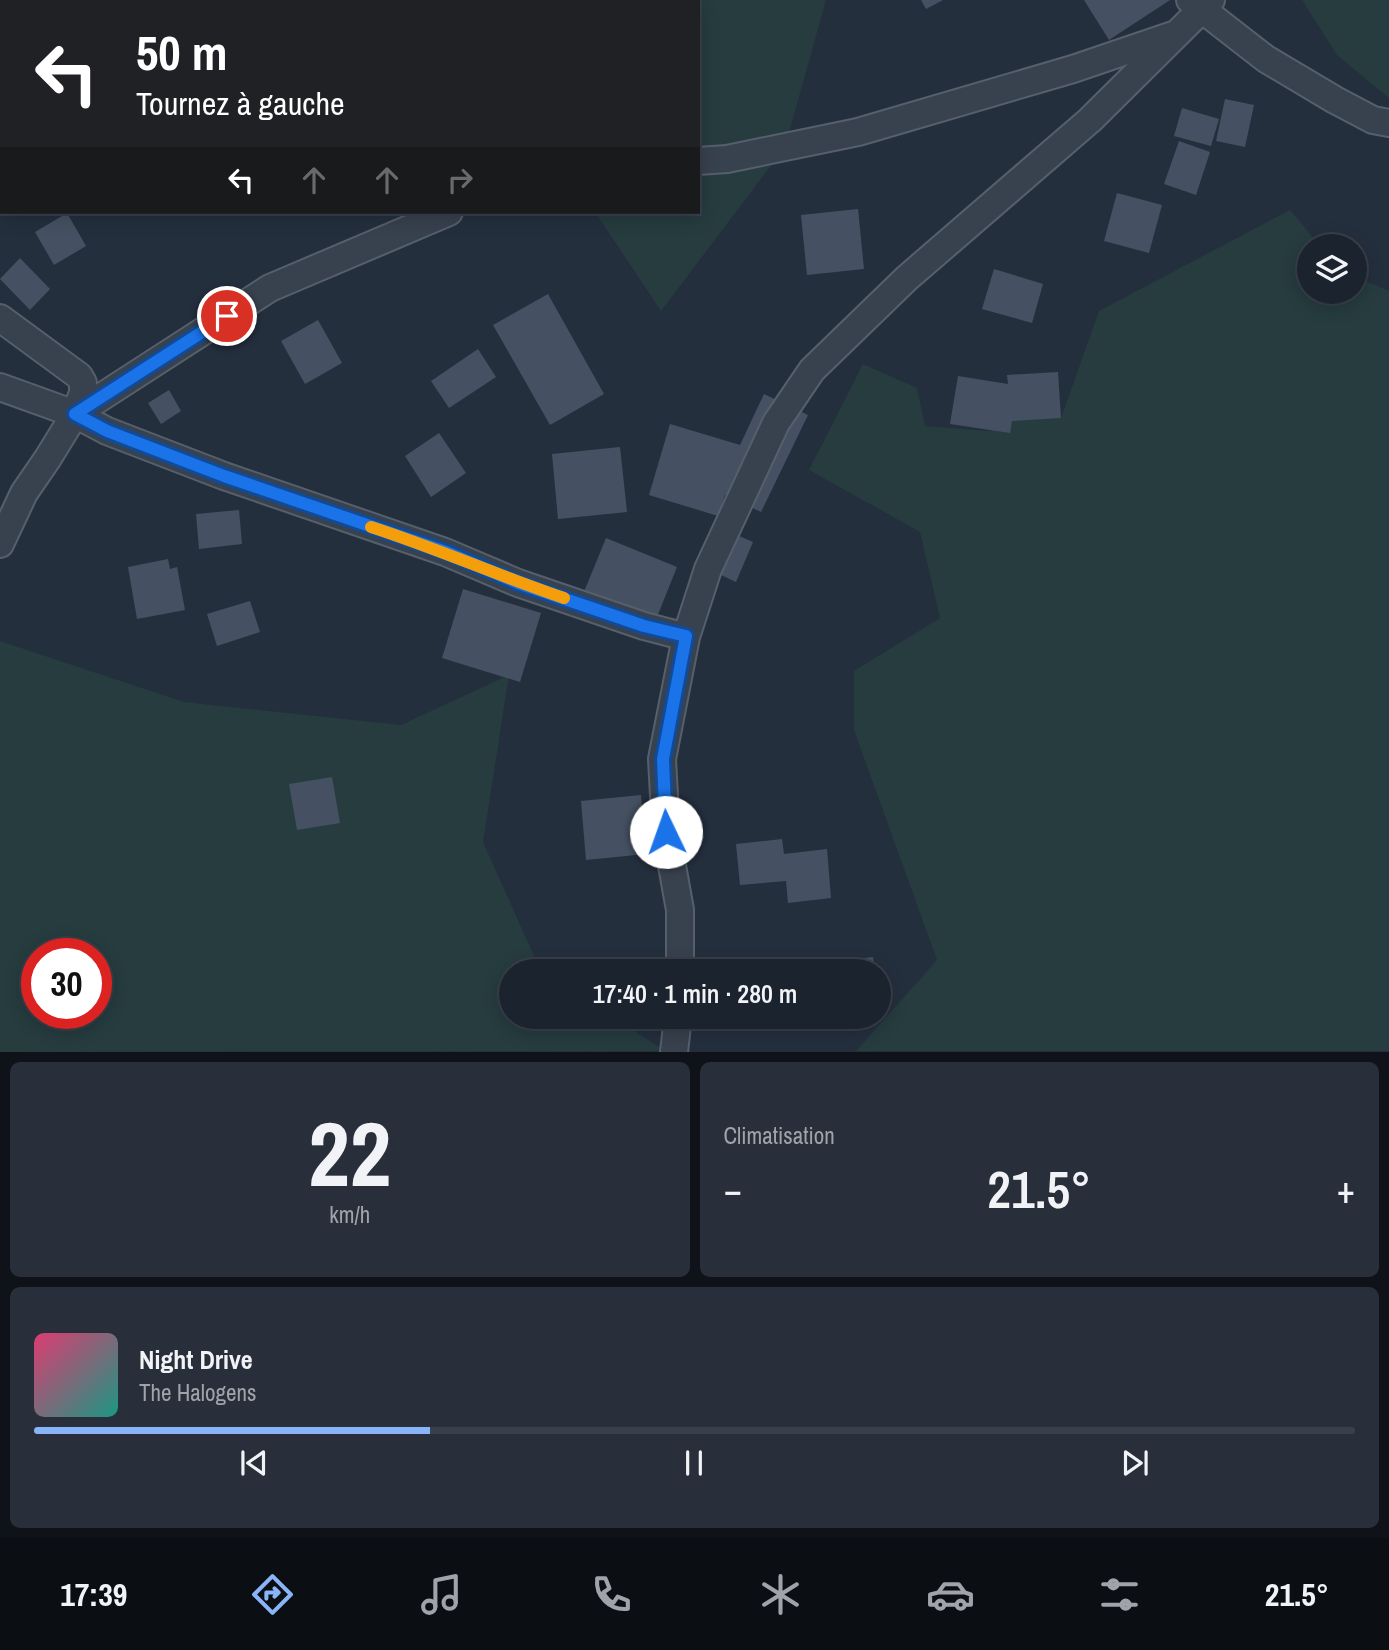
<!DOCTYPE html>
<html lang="fr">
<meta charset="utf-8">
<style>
:root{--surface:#1b232e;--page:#282f3a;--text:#f1f3f6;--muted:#a0a4aa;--line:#39404a;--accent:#8ab4f8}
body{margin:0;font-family:"Archivo Narrow",sans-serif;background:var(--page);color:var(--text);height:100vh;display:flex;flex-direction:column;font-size:26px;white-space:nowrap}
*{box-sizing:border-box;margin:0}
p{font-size:23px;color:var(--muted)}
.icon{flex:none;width:38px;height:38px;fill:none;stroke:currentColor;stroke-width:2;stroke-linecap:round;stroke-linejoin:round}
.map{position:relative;height:1052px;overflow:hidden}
.panel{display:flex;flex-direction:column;gap:10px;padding:10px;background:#0f1319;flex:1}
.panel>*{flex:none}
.banner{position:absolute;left:0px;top:0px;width:700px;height:214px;box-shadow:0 4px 18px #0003,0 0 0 2px var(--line);background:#202124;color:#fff;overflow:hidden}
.tools{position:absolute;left:1297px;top:234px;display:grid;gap:14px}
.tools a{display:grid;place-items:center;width:70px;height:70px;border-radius:50%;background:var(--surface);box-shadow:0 4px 18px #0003,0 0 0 2px var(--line);font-size:35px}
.speed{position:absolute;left:21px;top:938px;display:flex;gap:14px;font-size:35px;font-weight:700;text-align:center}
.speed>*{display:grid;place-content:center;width:91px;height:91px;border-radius:50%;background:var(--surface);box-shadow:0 4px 18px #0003,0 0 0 2px var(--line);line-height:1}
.speed .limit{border:10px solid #d22;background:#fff;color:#111}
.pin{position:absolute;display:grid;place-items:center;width:60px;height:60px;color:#fff;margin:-30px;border:4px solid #fff;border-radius:50%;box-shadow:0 2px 7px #0007}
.me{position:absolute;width:77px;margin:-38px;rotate:357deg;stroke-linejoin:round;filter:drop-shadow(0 0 5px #0008)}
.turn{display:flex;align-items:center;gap:24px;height:147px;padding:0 21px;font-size:32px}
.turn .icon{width:91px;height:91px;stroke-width:2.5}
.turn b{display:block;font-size:49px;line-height:60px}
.lanes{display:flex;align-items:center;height:66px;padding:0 21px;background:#0003;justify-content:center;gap:35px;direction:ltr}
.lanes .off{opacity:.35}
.big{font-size:52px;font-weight:600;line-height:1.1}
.panel .widget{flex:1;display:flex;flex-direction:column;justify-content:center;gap:10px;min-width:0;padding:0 24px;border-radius:10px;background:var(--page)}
.panel .dial{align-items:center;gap:0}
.dial b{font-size:91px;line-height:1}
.song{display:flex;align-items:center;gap:21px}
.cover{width:84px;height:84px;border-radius:10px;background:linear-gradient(135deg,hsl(340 70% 55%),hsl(170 70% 35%))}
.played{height:7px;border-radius:4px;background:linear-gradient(90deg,var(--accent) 30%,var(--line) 30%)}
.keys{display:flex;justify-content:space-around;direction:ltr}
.heat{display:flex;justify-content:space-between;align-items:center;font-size:38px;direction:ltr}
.panel .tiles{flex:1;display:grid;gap:10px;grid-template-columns:1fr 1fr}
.widget:last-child{grid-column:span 2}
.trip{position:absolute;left:499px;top:959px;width:392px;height:70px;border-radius:35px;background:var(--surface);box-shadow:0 4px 18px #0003,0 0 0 2px var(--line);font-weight:600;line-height:70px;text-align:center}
.tab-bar{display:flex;height:112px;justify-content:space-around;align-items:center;background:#0b0e12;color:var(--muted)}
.tab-bar .icon{width:49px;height:49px}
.tab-bar .selected{color:var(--accent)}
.tab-bar b{font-size:32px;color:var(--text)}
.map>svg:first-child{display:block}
.green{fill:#263c3f;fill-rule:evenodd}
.building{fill:#455162}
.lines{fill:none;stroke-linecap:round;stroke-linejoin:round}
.minor-casing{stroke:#565f6c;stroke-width:30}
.minor{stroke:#38414e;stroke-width:26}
.route-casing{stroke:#114b97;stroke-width:18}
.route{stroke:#1a73e8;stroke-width:12}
.slow{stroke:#f59e0b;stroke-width:12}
</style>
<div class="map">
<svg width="1389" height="1052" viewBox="0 0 1389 1052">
<rect width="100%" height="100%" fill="#242f3e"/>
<path class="green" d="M0 0H297L287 2H2V109L0 111Z
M455 0H826L785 147 661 311 595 212H698V2H459Z
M1302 0H1389V98L1337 55Z
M1290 210 1321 247H1309V292H1354L1355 276 1389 291V1051H856L937 960 854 730V671L940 618 920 532 809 470 863 364 917 388 925 426 990 431 996 403 1061 418 1099 311Z
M0 641 184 702 401 725 509 675 483 842 539 967 546 971H511V1017H613L665 1051 0 1052ZM37 954H96V1013H37Z"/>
<path class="building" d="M921 0H943L926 9Z
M1084 0H1170L1109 40Z
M1225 99 1254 105 1245 147 1216 141Z
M1182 108 1219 119 1211 146 1174 136Z
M1179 141 1210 152 1196 195 1164 184Z
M1117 193 1162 205 1149 253 1104 241Z
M858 209 864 269 807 275 801 215Z
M67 213 86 246 54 265 35 232Z
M20 258 50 289 30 310 0 279Z
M994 269 1043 284 1032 323 982 309Z
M548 294 604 394 550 425 493 325Z
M318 320 342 363 305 384 281 341Z
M478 349 496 377 449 408 431 381Z
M1058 372 1061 418 1012 421 1010 433 950 424 958 376 1008 384 1007 375Z
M169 390 181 411 161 424 148 403Z
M764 394 808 415 761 512 725 495 718 516 649 495 670 424 740 445Z
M439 433 466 473 431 497 405 456Z
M620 447 627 512 558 519 552 454Z
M239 510 242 544 199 549 196 514Z
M725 530 753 542 736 582 708 569Z
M606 538 677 567 651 632 579 604Z
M168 559 170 569 177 567 185 610 137 619 128 567Z
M463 589 541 613 520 682 442 658Z
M250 601 260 632 217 646 207 614Z
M332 777 340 823 297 830 289 784Z
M641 795 646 854 586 860 581 801Z
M782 839 784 854 827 849 831 898 788 903 786 881 740 885 736 844Z
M873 957 875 971H801L800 965Z"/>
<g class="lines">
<g class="minor-casing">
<path id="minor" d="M1190 0 1266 59 1335 100 1373 120 1389 123
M698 161 727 159 858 132 1073 69 1173 35
M0 318 79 376 83 383V393L75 414 48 458 24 493 0 544
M0 387 75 414 107 431 224 476 445 552 518 583 644 626 686 637
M75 414 270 288 449 212
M680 971V910L666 832 662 759 686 637 708 569 776 423 812 370 907 278 1090 120 1211 0
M674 1052 678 1017"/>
</g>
<use href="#minor" class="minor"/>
</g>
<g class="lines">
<g class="route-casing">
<path id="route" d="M227 316 75 414 107 431 224 476 446 552 518 583 644 626 686 636 663 759 666 832"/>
</g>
<use href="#route" class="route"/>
<path class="slow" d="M371 527C436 548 499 576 564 598"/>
</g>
</svg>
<div class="tools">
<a><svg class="icon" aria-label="layers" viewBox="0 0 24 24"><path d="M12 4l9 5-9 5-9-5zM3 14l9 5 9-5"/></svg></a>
</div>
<div class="speed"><div class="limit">30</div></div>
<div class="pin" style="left:227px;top:316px;background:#d93025"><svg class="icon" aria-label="arrive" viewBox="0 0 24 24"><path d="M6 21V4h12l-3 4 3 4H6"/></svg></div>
<svg class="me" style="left:666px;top:832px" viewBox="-20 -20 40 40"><circle r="19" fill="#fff"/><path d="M0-13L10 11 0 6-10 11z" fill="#1a73e8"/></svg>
<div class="trip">17:40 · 1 min · 280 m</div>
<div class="banner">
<div class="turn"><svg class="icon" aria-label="left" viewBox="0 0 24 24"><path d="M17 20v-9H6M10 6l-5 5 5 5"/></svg><div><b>50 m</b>Tournez à gauche</div></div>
<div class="lanes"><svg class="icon" aria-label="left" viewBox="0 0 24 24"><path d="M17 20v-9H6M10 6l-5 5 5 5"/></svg><svg class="icon off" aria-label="ahead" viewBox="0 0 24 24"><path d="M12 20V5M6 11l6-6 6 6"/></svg><svg class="icon off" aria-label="ahead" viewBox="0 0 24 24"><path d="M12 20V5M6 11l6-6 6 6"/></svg><svg class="icon off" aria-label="right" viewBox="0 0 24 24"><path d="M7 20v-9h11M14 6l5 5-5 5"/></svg></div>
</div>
</div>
<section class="panel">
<div class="tiles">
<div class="widget dial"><b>22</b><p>km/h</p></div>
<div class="widget"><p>Climatisation</p>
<div class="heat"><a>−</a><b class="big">21.5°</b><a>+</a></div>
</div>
<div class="widget">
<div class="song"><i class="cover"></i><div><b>Night Drive</b><p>The Halogens</p></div></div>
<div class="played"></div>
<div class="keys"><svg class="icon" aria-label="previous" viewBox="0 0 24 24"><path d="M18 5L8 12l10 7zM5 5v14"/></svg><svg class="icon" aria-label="pause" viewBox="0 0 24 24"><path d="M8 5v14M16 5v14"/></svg><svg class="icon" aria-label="next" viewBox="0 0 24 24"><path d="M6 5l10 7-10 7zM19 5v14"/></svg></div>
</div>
</div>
</section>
<nav class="tab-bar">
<b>17:39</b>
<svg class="icon selected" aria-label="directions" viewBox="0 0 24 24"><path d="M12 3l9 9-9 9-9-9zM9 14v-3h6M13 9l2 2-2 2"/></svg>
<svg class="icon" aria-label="music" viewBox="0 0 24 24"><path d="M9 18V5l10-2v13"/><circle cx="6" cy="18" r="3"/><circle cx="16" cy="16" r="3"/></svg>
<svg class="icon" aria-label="phone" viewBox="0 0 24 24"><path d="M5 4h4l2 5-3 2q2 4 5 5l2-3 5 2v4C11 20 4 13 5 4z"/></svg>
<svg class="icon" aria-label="climate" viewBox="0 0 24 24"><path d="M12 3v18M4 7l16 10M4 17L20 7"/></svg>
<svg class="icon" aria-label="car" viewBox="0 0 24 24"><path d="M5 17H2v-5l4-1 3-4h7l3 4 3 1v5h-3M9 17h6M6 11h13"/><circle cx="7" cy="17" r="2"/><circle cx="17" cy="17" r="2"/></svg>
<svg class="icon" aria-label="filters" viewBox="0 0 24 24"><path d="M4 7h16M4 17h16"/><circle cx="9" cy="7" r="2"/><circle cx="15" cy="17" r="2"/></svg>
<b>21.5°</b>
</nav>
